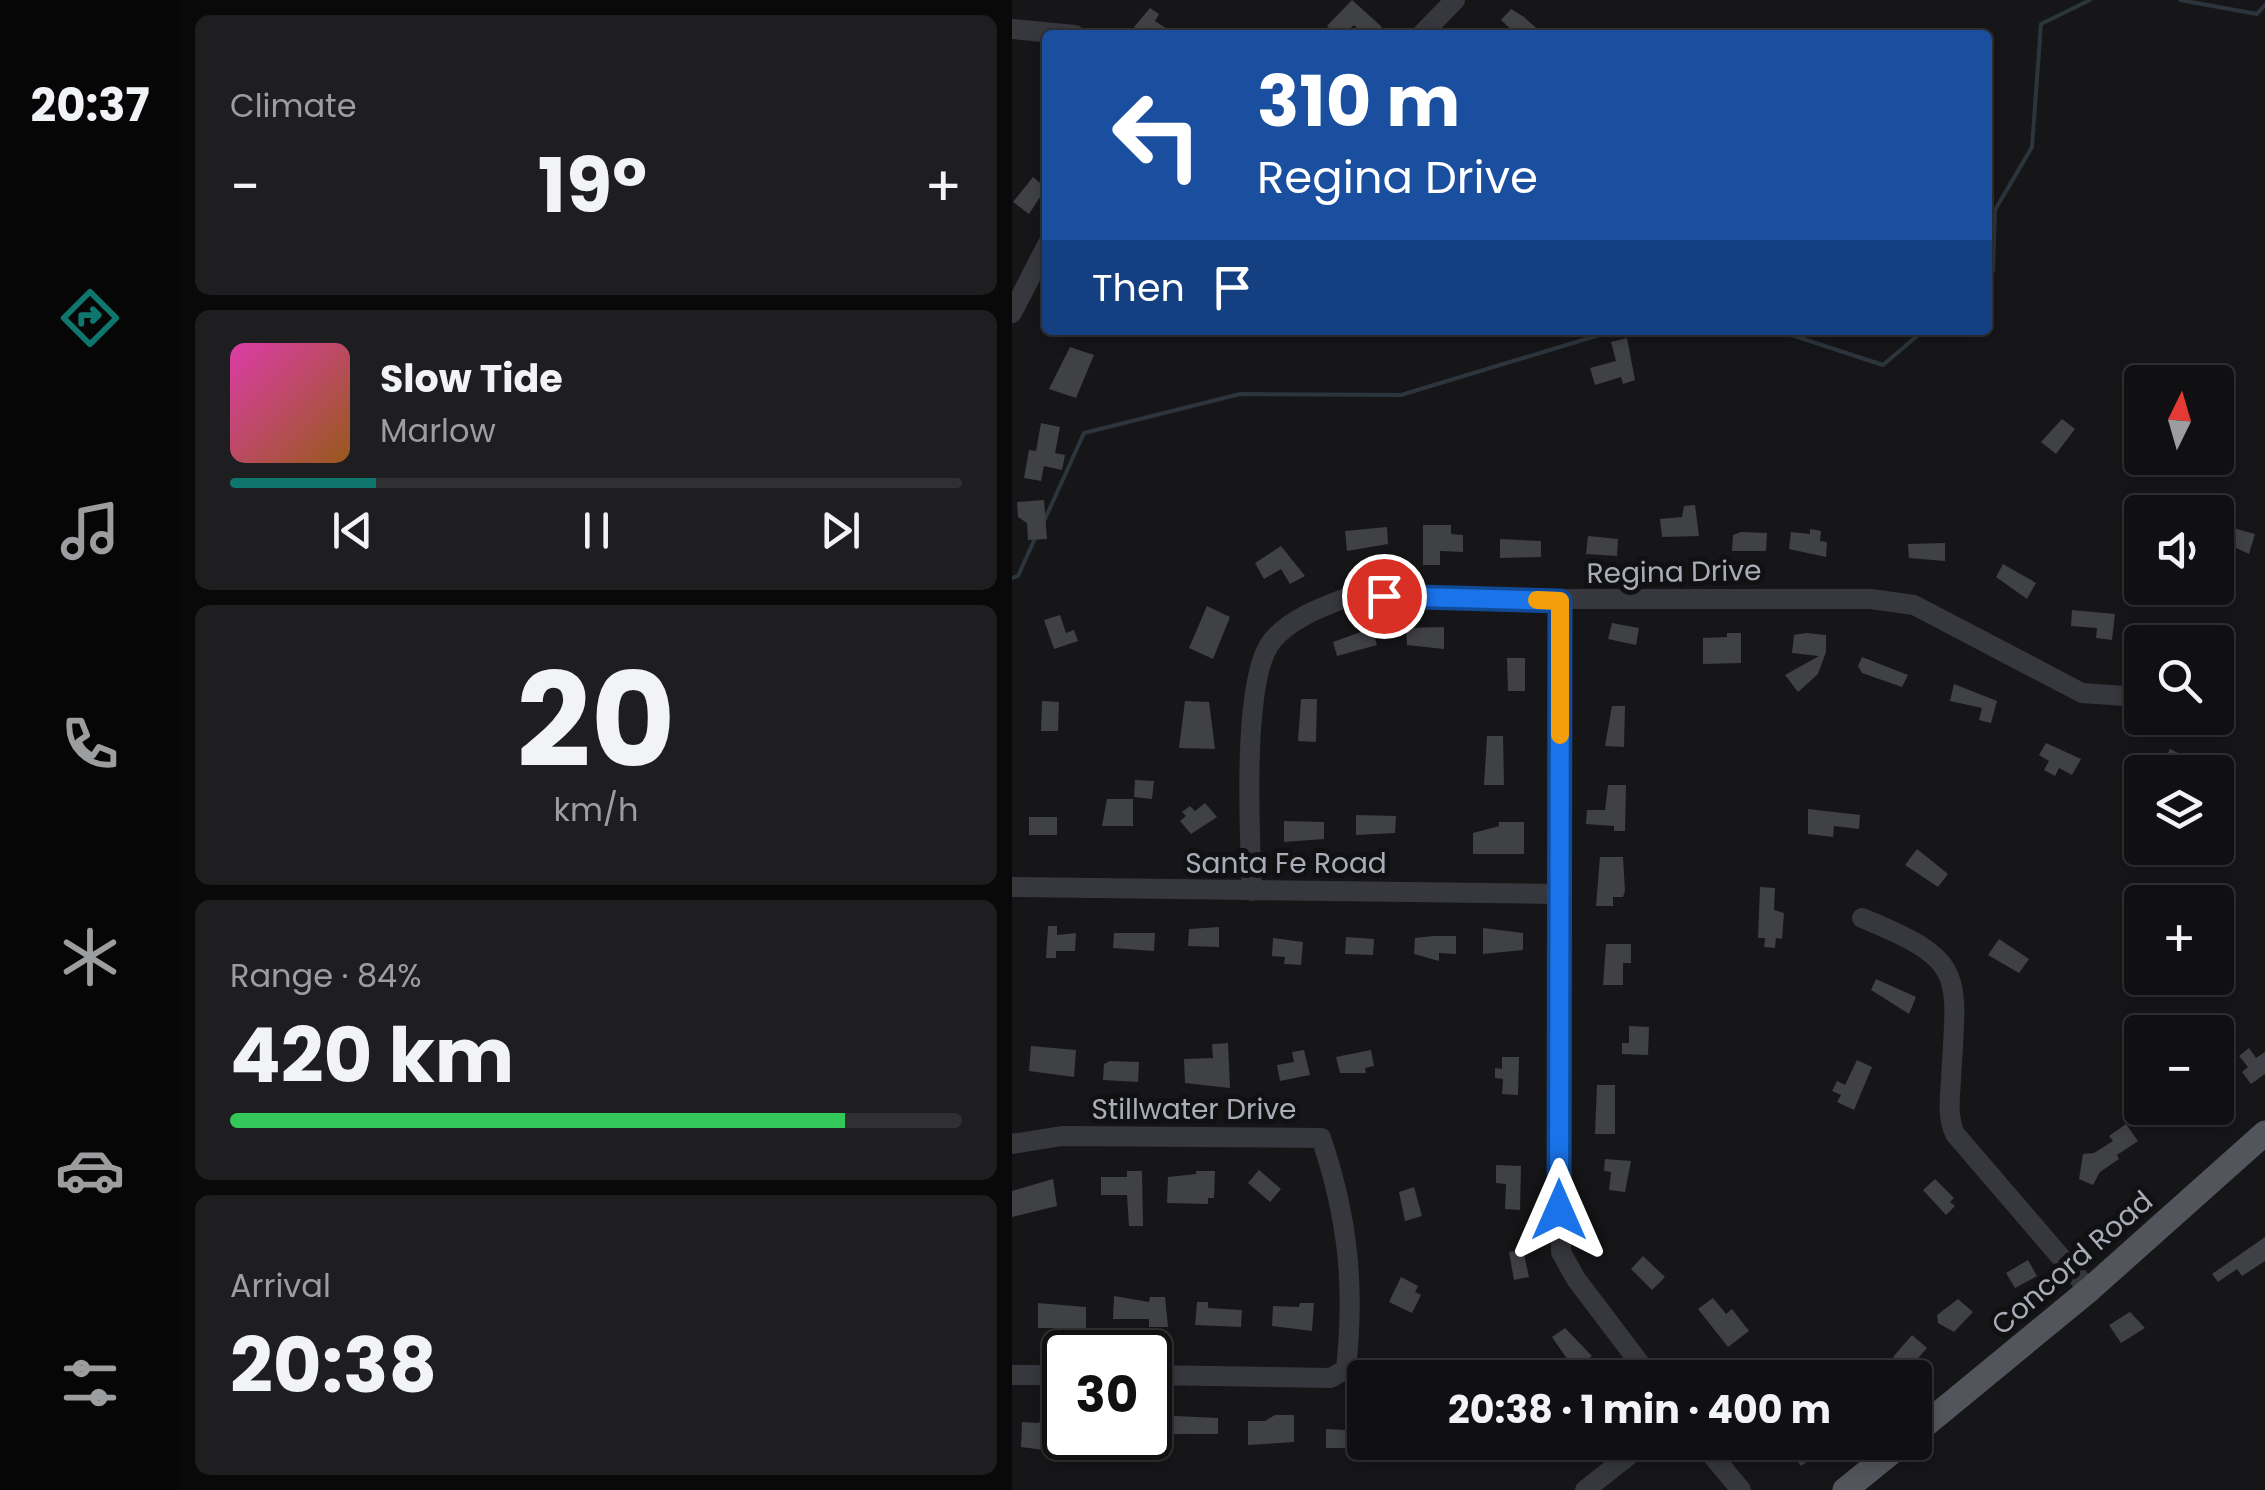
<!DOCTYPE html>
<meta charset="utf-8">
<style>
:root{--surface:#101012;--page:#1e1e20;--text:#f1f3f6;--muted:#9c9d9f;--line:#303032;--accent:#0f766e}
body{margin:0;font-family:Poppins,sans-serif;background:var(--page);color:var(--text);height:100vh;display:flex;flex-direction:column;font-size:38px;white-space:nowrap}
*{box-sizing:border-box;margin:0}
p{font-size:32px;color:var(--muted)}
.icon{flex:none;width:55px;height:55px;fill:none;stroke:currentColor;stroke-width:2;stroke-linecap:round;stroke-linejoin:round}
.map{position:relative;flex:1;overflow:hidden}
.details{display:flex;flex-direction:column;gap:15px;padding:15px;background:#09090a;width:832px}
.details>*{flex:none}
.banner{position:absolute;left:30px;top:30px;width:950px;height:305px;border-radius:10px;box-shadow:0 5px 15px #0003,0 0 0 2px var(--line);background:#1a4fa0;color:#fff;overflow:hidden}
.needle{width:65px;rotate:5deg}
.buttons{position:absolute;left:1112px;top:365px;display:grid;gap:20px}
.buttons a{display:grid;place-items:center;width:110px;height:110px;border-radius:10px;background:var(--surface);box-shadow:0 5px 15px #0003,0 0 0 2px var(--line);font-size:50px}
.speed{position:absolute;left:30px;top:1330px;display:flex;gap:20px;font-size:50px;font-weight:700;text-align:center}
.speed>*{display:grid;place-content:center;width:130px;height:130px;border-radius:50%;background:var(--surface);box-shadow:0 5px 15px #0003,0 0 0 2px var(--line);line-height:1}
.speed .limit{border:5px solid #111;border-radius:15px;background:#fff;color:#111}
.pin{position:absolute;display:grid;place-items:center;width:85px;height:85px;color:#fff;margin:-42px;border:5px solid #fff;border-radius:50%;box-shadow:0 2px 10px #0007}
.me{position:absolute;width:110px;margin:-55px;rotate:0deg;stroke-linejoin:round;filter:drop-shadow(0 0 8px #0008)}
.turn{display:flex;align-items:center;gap:35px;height:210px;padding:0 50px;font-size:45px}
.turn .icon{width:130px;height:130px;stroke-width:2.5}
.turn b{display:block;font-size:70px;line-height:85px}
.then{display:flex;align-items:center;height:95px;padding:0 50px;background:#0003;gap:20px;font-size:38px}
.big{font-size:75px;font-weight:700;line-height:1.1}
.details .tile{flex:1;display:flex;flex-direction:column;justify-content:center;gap:15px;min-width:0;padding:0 35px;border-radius:15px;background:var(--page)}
.details .dial{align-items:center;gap:0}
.dial b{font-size:130px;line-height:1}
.song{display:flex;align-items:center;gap:30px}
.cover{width:120px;height:120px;border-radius:15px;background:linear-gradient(135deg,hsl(320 70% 55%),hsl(30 70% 35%))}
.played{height:10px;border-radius:5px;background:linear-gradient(90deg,var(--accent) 20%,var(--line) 20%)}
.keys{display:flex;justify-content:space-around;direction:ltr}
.heat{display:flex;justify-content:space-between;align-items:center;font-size:55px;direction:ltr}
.charge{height:15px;border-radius:8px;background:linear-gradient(90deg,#34c759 84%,var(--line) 0)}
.trip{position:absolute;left:335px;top:1360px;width:585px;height:100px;border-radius:10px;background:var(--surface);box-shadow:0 5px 15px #0003,0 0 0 2px var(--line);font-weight:700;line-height:100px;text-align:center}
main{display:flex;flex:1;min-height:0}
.menu{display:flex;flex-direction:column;width:180px;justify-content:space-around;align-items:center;background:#060607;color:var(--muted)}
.menu .icon{width:70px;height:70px}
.menu .selected{color:var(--accent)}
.menu b{font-size:45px;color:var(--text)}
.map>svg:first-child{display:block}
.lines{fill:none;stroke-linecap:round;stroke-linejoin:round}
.stream{stroke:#2c353c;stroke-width:4}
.building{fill:#404145}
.minor{stroke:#37383d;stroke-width:20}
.major{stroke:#53555c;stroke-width:25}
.route-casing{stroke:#114b97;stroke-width:25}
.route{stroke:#1a73e8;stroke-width:18}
.slow{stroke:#f59e0b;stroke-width:18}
.labels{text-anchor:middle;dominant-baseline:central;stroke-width:10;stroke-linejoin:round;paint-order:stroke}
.street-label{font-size:28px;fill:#a8adb8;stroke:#111113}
</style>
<main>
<nav class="menu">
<b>20:37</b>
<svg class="icon selected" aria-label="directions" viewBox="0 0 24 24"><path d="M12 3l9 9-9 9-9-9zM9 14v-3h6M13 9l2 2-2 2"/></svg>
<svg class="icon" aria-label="music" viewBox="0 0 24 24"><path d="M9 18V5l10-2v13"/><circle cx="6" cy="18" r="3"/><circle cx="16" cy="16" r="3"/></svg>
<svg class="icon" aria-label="phone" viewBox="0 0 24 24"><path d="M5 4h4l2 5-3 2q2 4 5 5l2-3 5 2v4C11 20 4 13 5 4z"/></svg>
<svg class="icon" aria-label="climate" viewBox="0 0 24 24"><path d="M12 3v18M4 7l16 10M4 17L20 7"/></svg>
<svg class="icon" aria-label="car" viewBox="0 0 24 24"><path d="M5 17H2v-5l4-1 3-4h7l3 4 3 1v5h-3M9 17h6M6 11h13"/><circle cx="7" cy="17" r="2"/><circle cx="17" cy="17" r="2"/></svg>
<svg class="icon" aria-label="filters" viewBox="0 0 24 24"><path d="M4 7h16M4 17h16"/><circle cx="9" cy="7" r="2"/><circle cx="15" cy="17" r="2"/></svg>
</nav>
<section class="details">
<div class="tile"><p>Climate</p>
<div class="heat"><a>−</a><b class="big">19°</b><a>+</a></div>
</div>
<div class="tile">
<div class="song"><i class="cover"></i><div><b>Slow Tide</b><p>Marlow</p></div></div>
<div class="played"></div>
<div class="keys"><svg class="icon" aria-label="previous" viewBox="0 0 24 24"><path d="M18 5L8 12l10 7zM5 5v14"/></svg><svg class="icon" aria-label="pause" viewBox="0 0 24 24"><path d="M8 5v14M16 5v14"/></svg><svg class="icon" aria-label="next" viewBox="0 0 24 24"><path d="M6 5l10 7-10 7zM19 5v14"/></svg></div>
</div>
<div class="tile dial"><b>20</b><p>km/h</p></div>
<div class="tile"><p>Range · 84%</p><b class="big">420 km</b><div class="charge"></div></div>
<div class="tile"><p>Arrival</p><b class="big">20:38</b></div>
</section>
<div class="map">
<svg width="1253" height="1490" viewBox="0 0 1253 1490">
<rect width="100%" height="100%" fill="#161618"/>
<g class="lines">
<path class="stream" d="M1168 0 1245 14 1253 5
M975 277 981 271 983 210 1020 147 1029 24 1078 0
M764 330 871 365 912 330
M33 519 72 433 228 394 389 395 604 330
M0 578 6 576 24 536"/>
</g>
<path class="building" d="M340 0 370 27 362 35H352L342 25 331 35H324L315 26Z
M138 8 147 14 143 21 164 35H134L122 27Z
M499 9 512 17 532 35H505L489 20Z
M21 177 34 188 17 214 1 202Z
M615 338 623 380 611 384 609 377 583 385 578 368 604 361 599 342Z
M58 347 82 355 64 398 37 389Z
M1050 419 1063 429 1044 454 1029 442Z
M29 423 48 427 43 453 53 455 50 470 32 466 29 481 12 478 17 450 24 451Z
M32 500 35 539 16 540 15 523 6 517 5 502Z
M683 505 687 536 650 537 648 519 670 517 672 506Z
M1207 524 1243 534 1237 554 1205 539Z
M411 525H439V534L451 535V552L428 551V565H411Z
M375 527 376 544 335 551 333 531Z
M798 529 809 531 808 541 815 542 814 557 777 549 779 532 798 534Z
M729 532 755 533 754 551H720L721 535Z
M576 536 606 539 605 556 574 554Z
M488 539 529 541V557L488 558Z
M933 543V561L897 558 896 544Z
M269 546 293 576 278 584 269 569 252 579 243 563Z
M991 564 1024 583 1015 599 984 577Z
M195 606 218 617 201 659 177 648Z
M1060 610 1103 614 1100 640 1084 638 1085 628 1059 626Z
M48 615 54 633 62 630 66 641 42 649 32 620Z
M600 623 627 628 624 645 596 639Z
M432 627V649L395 645 394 628Z
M360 628 365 645 325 656 321 642Z
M715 633H729V663L691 664V638L715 637Z
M794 633 814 635V652L806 674 786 692 773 675 807 656 780 653 782 635Z
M850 657 896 675 890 687 850 673 846 666Z
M495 658H513V691H496Z
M942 684 985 701 979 723 967 720 970 708 938 701Z
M289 699H305L304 742 286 741Z
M30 701 47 702 46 731H29Z
M173 701 197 702 203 749 167 748Z
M600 706H613L612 747 593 746Z
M475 736H491L492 785H472Z
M1034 743 1069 759 1060 775 1047 768 1043 776 1032 770 1037 761 1027 755Z
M1158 749 1170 755 1174 770 1131 772 1130 769 1151 764Z
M1130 771V821L1126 822 1114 775Z
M123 780 142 781 140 799 122 797Z
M596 785H614L613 831H602V826L574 824 575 810H593Z
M95 799H121V826H90Z
M193 803 205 817 179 834 168 821 174 816 170 812 178 806 183 811Z
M796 809 848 815 847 829 822 826 821 837 796 834Z
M344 815 384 816 383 833 344 835Z
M17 817H45V835H17Z
M272 821 312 822V839L272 842Z
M487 822H512V854H461V833L487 826Z
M905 849 936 874 926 887 893 865Z
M588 857H611L613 891 611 897H601V906H584Z
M748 887 763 888 762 910 772 913 770 939 764 938 763 948 752 947 753 938H746Z
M36 926H45V935L64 933 63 951H44V958H34Z
M207 927V947L176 946 177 929Z
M471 928 511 933V950L471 954Z
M102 933H143L142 951 101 948Z
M421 936H444V954L427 953V961L402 954 403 938Z
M334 937 362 939 361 955 333 954Z
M261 938 291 942 289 965 272 964 273 957 260 956Z
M987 939 1017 959 1007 973 976 955Z
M594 944H619V963H611V985H591Z
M864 979 904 997 897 1014 859 990Z
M617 1026 637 1027 636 1055 610 1054V1043H617Z
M216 1043 218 1088 173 1083 172 1059 201 1058 200 1044Z
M19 1046 64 1050 62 1077 17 1071Z
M1237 1048 1244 1058 1253 1052V1074L1239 1084 1230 1072 1236 1067 1227 1056Z
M292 1050 298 1075 268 1081 265 1065 282 1062 280 1052Z
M359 1050 362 1066 353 1068 354 1073H328L324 1057Z
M490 1057H507L506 1095 490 1094 491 1079 483 1078V1068L490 1069Z
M845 1060 860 1067 842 1110 825 1102 829 1095 820 1091 825 1081 833 1085Z
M98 1061 127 1062 126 1082 91 1080 92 1064Z
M585 1085H603V1134H583Z
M1114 1124 1126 1141 1105 1155 1107 1159 1088 1172 1081 1185 1067 1179 1071 1154 1082 1153 1101 1141 1097 1136Z
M593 1159 619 1161 613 1192 597 1190 599 1172 592 1171Z
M484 1165 509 1166 508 1210 493 1209 494 1184 484 1183Z
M247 1170 269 1189 258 1202 236 1183Z
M115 1171H130L131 1226H117L115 1195H89V1177H115Z
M184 1171H203L202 1198H196V1204L155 1203 156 1177 184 1174Z
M41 1179 45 1206 0 1217V1191Z
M923 1179 942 1198 938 1202 943 1206 934 1215 911 1190Z
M402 1187 410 1216 393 1221 387 1192Z
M1253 1237V1261L1230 1276 1225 1269 1206 1282 1200 1274Z
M511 1249 517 1277 502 1280 497 1252Z
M631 1256 653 1277 640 1290 619 1269Z
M1016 1260 1025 1276 1003 1288 994 1273Z
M389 1277 406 1286 403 1292 409 1295 400 1313 377 1302Z
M102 1296 137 1302 138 1297H153L156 1327H137V1319H101Z
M701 1298 714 1314 720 1309 737 1331 716 1347 686 1309Z
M946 1299 961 1312 942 1332 926 1323 925 1315Z
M185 1302H196V1308L230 1310 229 1327 183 1325Z
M26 1303 74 1307V1328H26Z
M288 1303H302L300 1331 260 1326 261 1306 287 1307Z
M1118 1312 1133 1328 1109 1343 1097 1325Z
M553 1328 580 1356 562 1369 540 1337Z
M900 1335 915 1348 896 1370 881 1357Z
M263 1415H282V1442L236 1445V1421H253Z
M162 1416 206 1418V1434H161Z
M37 1417 52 1418 55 1453 9 1447 10 1422 26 1423Z
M314 1429 352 1431V1448H314Z
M771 1442H793L803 1456 789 1466Z"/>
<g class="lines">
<path class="minor" d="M0 29 63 35
M409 35 443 0
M0 313 35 245
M548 601 549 1252 564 1279 639 1378
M0 887 547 894
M240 891C238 840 229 679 260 641 277 620 307 608 331 599H859L902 605 1070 693 1128 697
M850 918C955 961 945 972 939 1079 938 1098 935 1116 943 1134L1077 1290
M0 1144 50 1136 309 1138C336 1217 343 1286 334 1369L319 1378 138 1375
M0 1375H52
M689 1442 729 1490
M573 1490 634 1442"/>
<path class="major" d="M902 1434 1077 1290 1253 1133
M833 1490 892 1442"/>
</g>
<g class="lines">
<g class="route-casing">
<path id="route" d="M372 596 548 601 547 1210"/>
</g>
<use href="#route" class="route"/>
<path class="slow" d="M525 600 548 601V735"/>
</g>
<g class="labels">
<g class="street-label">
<text transform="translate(662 572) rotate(-1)">Regina Drive</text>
<text x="274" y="863">Santa Fe Road</text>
<text x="182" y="1109">Stillwater Drive</text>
<text transform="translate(1060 1263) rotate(-41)">Concord Road</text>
</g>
</g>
</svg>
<div class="buttons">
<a><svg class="needle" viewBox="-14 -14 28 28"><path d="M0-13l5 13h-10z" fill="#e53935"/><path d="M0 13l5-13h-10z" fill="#9c9d9f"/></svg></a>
<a><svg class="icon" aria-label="sound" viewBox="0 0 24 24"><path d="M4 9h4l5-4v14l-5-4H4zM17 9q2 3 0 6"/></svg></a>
<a><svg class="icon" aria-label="search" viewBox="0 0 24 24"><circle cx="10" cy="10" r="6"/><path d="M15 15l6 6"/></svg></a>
<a><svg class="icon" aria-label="layers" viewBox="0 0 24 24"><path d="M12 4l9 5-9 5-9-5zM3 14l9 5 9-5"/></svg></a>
<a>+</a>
<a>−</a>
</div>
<div class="speed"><div class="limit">30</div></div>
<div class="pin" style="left:372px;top:596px;background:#d93025"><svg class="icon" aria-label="arrive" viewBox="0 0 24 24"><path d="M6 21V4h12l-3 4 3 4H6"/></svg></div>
<svg class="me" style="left:547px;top:1210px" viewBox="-20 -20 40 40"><path d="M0-17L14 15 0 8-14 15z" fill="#1a73e8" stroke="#fff" stroke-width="4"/></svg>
<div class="trip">20:38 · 1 min · 400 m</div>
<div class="banner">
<div class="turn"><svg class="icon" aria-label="left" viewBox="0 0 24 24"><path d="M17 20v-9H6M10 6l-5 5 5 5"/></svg><div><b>310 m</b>Regina Drive</div></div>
<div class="then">Then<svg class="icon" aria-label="arrive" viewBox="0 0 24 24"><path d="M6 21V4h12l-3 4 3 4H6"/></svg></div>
</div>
</div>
</main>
